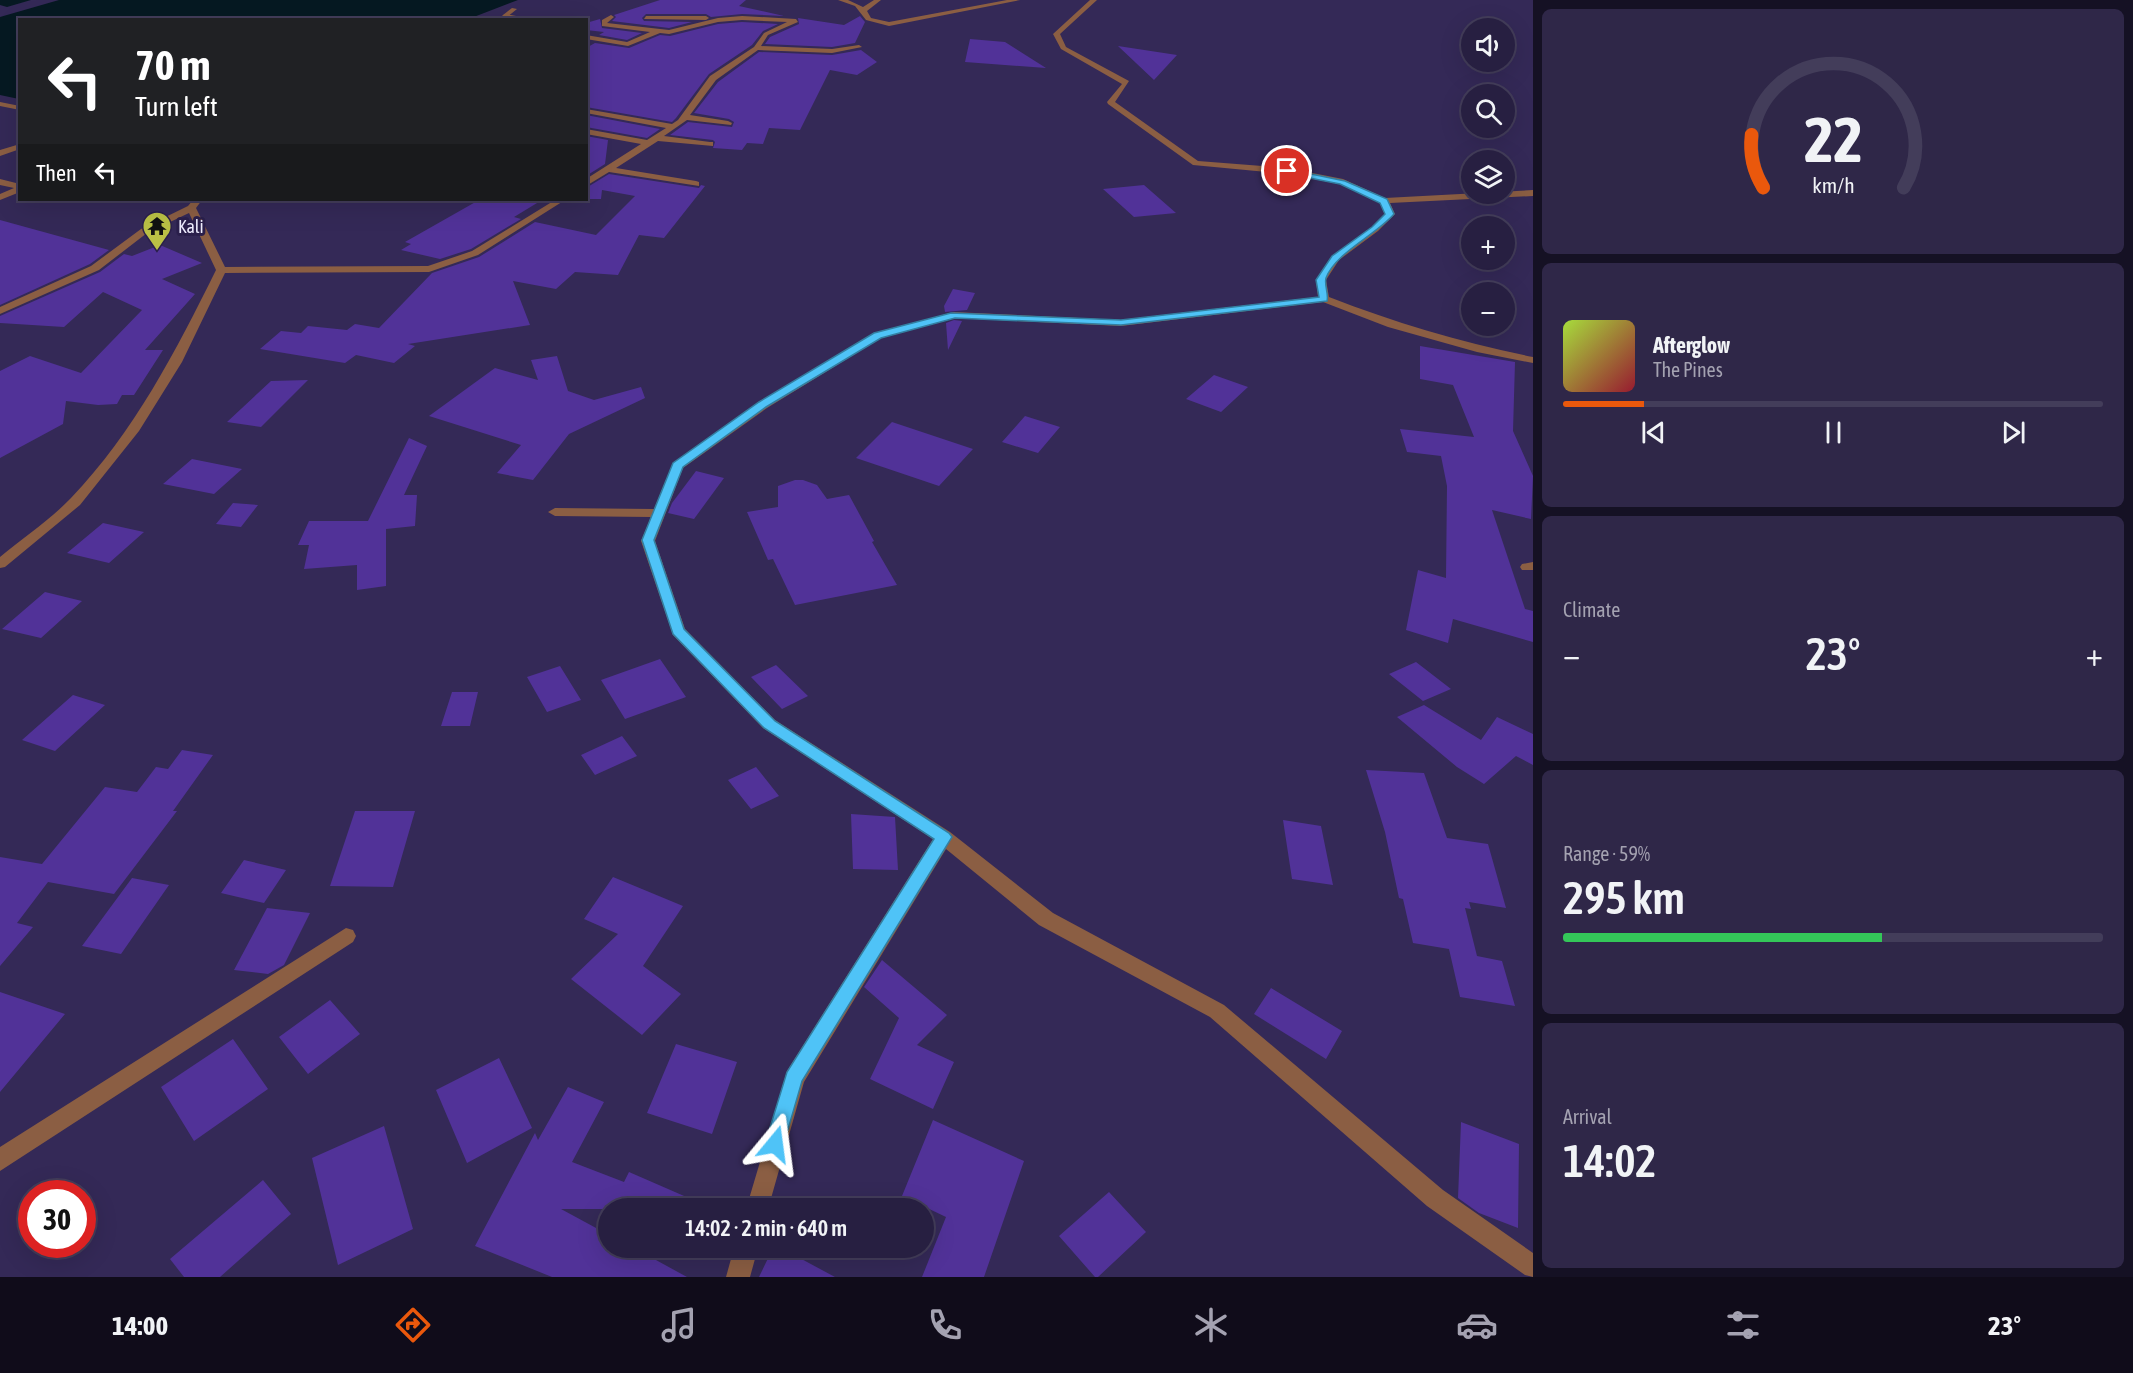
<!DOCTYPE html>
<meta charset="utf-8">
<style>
:root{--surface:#271f41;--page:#2f2748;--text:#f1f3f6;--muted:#a4a2b1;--line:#433d5a;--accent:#ea580c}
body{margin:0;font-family:"Asap Condensed",sans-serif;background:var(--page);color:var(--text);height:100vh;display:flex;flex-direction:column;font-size:22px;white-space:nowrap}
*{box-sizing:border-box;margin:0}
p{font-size:20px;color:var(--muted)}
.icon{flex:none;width:33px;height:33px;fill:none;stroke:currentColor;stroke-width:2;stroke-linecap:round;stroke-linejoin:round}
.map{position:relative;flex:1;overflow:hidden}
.drawer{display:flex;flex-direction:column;gap:9px;padding:9px;background:#151124;width:600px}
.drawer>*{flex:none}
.hud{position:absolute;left:18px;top:18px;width:570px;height:183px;border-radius:0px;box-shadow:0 6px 24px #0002,0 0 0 2px var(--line);background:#202124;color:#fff;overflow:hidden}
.buttons{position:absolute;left:1461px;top:18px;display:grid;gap:12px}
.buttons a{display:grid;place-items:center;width:54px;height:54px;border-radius:50%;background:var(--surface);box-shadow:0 6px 24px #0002,0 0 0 2px var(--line);font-size:30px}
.speed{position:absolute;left:18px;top:1180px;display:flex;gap:12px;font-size:30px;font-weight:700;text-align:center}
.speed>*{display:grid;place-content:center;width:78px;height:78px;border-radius:50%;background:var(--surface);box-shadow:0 6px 24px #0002,0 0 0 2px var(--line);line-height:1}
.speed .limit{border:9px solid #d22;background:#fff;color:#111}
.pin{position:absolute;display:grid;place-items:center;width:51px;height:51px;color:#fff;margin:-26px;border:3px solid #fff;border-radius:50%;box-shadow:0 2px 6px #0007}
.me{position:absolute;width:66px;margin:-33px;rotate:16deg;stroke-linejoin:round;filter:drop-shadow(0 0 4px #0008)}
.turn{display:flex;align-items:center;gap:21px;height:126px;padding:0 18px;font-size:27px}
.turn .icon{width:78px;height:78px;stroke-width:2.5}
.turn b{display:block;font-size:42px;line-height:51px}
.then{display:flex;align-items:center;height:57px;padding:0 18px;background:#0003;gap:12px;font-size:22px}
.big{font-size:45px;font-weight:600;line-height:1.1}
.drawer .card{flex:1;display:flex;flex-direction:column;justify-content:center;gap:9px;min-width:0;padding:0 21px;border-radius:9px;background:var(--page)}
.drawer .dial{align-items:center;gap:0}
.dial svg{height:156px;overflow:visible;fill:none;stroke:var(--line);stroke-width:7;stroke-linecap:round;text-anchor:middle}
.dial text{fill:var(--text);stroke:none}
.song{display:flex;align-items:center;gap:18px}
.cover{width:72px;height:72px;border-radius:9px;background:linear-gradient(135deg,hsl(80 70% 55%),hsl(350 70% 35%))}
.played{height:6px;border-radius:3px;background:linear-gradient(90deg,var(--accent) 15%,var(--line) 15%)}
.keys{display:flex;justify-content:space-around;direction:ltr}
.heat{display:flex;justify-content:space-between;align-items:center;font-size:33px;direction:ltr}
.charge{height:9px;border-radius:4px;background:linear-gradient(90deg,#34c759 59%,var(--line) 0)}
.trip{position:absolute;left:598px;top:1198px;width:336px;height:60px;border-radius:30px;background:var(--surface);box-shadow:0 6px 24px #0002,0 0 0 2px var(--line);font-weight:600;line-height:60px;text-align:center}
.tabs{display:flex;height:96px;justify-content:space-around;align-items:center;background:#100c1a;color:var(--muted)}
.tabs .icon{width:42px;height:42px}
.tabs .current{color:var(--accent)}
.tabs b{font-size:27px;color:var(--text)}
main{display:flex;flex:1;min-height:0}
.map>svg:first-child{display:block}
.water{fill:#061922}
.pier{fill:#342957}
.building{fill:#513298}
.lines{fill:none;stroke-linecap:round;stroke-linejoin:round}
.minor{fill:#8b5e43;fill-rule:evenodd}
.tertiary{fill:#8b5e43;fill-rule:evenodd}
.route{fill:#4fc3f7;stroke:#337fa1;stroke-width:1.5}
.labels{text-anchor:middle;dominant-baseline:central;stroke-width:6;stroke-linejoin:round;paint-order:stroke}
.far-poi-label{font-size:18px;fill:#edebfd;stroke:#2a1f4b;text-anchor:start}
</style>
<main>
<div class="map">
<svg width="1533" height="1277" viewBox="0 0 1533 1277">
<rect width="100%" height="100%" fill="#342957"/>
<path class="water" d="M0 0H518L466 20H20L19 99 0 95Z"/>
<path class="pier" d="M31 0H59L0 17V5L7 7Z"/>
<path class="building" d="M660 0H746L739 6 784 16 742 14 711 17 706 14H646L642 18 644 21 692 22 669 28 612 21 616 17 614 15Z
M860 16 865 22 855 43 832 47 765 44 770 37 799 24 798 18 844 25Z
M600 19 602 28 642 33 627 40 599 35 604 32 586 30V23Z
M742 22 778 24 763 31 752 45 709 74 676 118 672 122 586 107V48L595 43 629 48 660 35 670 36 718 24Z
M970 39 1005 42 1046 68 965 62Z
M1118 46 1177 55 1154 80Z
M861 50 877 62 857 75 830 70 800 130 769 128 763 144 747 143 742 150 713 148 715 142 713 140 670 135 688 122 732 127 734 122 729 119 694 113 718 82 759 52 832 55Z
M586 115 660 129 647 138 586 127Z
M586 136 608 140 605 164 586 176Z
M609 174 699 188 701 185 705 186 664 238 639 235 618 275 575 272 556 289 513 281 530 325 408 344 415 346 394 363 356 355 345 363 260 349 281 331 301 333 308 326 347 330 355 324 379 328 432 273 479 257 535 222 596 235 635 196 602 190 601 199H586V188Z
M1144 185 1176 213 1134 217 1103 189Z
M479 200H542L514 217 521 219 471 249 440 259 401 250 411 244 405 242Z
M0 220 109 250 90 264 0 305Z
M160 245 202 263 162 279 195 294 145 350H163L134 395H122L117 404 98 405 66 401 63 424 0 458V371L30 356 81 373 142 310 103 292 64 327 0 323V316L100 272 124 254 132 256Z
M953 289 975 293 967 310 945 312 944 306Z
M954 320 962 321 948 350 946 323Z
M1420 346 1515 362 1513 431 1533 476 1531 519 1492 510 1525 609 1533 611V642L1453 619 1448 643 1406 630 1418 570 1446 578 1447 486 1441 456 1407 452 1400 429 1474 437 1453 385 1420 379Z
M557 356 568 391 594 400 641 387 645 398 569 434 533 480 497 473 521 445 429 416 495 368 538 380 531 360Z
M1214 375 1248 387 1221 412 1186 399Z
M308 380 261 427 227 422 271 381Z
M1025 416 1060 427 1038 453 1002 442Z
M892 422 973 449 939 486 856 458Z
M409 438 427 446 404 495H417L415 526 386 529V586L357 590V565L304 569 309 545H298L309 521H368Z
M192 459 242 469 214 494 163 484Z
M696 471 724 478 694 519 668 513 672 503Z
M795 480H803L817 485 827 499 849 495 874 541 872 542 897 585 795 605 773 559 768 560 747 512 778 507V486Z
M233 503 258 505 241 527 216 524Z
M103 523 144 532 109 563 67 553Z
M45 592 82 601 41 638 2 629Z
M660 659 686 697 625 719 601 680Z
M1416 662 1451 689 1423 701 1389 674Z
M776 665 808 696 782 709 751 677Z
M560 666 581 700 547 712 527 677Z
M452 692H478L470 726H441Z
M73 695 105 705 55 751 22 740Z
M1424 705 1481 740 1497 717 1533 734V765L1516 756 1484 784 1457 767 1397 717Z
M622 736 637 756 595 775 581 755Z
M182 750 213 755 173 811H177L114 894 48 882 17 923 33 927 0 966V857L42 864 105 787 137 792 156 767 168 769Z
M756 767 779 796 751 809 728 780Z
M1366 770 1424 773 1447 838 1488 844 1506 908 1469 902 1471 909 1465 908 1477 956 1502 961 1515 1006 1460 997 1449 949 1413 943 1403 899 1399 898 1385 832Z
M355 811H415L393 887 330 886Z
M851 814 895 817 898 870 853 869Z
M1283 820 1321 826 1333 885 1292 879Z
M244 860 286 870 264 903 221 893Z
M613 877 683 906 643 966 681 994 642 1035 571 979 618 934 584 919Z
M132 878 169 885 121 954 82 946Z
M267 908 310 913 284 965 268 974 234 970Z
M882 960 947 1015 917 1045 954 1062 933 1109 870 1079 899 1018 864 987Z
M1271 988 1342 1031 1326 1059 1254 1014Z
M0 992 65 1014 0 1092Z
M330 1000 360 1034 308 1074 279 1037Z
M233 1039 268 1089 194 1141 161 1087Z
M676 1044 737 1062 712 1134 647 1113Z
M499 1058 532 1128 467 1163 436 1090Z
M568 1087 604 1102 572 1162 624 1182 629 1172 714 1209H561L609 1235V1248H634L687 1277H552L475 1246 535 1133 538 1140Z
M933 1120 1024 1161 984 1277H922L946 1217 902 1196Z
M1461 1122 1519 1144 1518 1228 1479 1213 1458 1198Z
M384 1126 413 1229 338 1265 312 1158Z
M263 1180 291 1214 220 1277H184L170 1259Z
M1109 1192 1146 1232 1098 1277H1095L1059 1236Z
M773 1248H781L835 1277H759Z"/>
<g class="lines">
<path class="minor" d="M838 0H848L863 7 874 0H881L867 11 871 18 889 22 1007 0H1020L889 26 866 20 855 6Z
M1090 0H1097L1060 34 1066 47 1129 81 1115 102 1198 161 1287 168 1343 179 1385 198 1533 190V196L1390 203 1395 214 1378 231 1339 260 1326 280 1329 297C1396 323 1463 343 1533 357V363L1477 352 1388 327 1323 302 1121 326 954 318 881 338 767 408 683 468 655 541 685 629 775 720 950 832 1053 913 1224 1005 1443 1190 1533 1253V1277L1525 1275 1427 1206 1210 1017 1039 925 946 849 804 1082 768 1209H746L787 1071 933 839 763 728 673 635 641 541 651 517 555 516 548 512 555 508 654 509 673 463 759 402 873 334 954 312 1121 320 1318 297 1316 280 1332 256 1372 227 1385 214 1380 203 1340 184 1287 174 1193 165 1108 104 1107 102 1122 84 1061 49 1053 34Z
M512 8 517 9 507 17H503V15Z
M611 15 614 17 607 23 669 30 718 18 742 16 796 19 798 22 768 35 761 46 832 49 859 45 862 47 832 53 758 50 716 80 690 115 728 121 732 123 731 125 687 120 664 136 710 142H713V146L658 141 616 168 696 181 699 182V186L609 172 586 186V179L641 144 586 134V129L647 140 666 128 586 113V109L672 124 678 120 710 76 754 47 764 33 787 22 742 20 718 22 669 34 660 33 628 46 586 39V35L627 42 650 32 602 26V20Z
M646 16H706L709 18 706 20 644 19Z
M0 102 20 106V110L0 106Z
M0 179 20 184V192L0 200V194L14 188 0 185Z
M193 200H202L196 208 225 267 428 266 472 251 555 200H565L478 255 429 272 225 273 182 362 139 431 80 505 5 567 0 568V557C23 538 50 520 71 498 134 432 176 351 216 270L189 213 147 233 99 270 0 314V307L91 266 141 229 188 206Z
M1533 562V570H1522L1520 567 1522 564Z
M346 928 353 930 356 936 353 942 0 1171V1147Z
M734 1248H758L750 1277H726Z"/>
<path class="tertiary" d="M505 14 527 18 530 20H495Z
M20 144V149L0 156V150Z"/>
</g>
<path class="route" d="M1287 169 1345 181 1387 199 1394 214C1376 235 1335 253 1326 278 1324 285 1329 294 1327 301L1121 325 955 318 881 338 766 407 683 467 654 540 684 629 775 721 949 833 952 837 802 1081 782 1150 775 1153 768 1150 765 1144 787 1072 934 839 764 728 673 634 642 540 673 463 759 402 874 333 951 313 1121 320 1319 297 1316 280 1332 256 1372 227 1385 214 1380 203 1340 184 1284 173V170Z"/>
<defs>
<g id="temple-pin" transform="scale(1.5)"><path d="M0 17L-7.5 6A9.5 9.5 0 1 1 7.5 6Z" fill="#bac045" stroke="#2a1f4b"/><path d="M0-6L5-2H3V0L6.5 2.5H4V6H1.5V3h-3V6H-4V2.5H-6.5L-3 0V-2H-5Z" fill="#111"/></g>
</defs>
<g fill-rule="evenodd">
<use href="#temple-pin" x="157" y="226"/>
</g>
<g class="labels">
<g class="far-poi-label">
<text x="178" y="226">Kali</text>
</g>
</g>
</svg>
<div class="buttons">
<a><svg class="icon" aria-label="sound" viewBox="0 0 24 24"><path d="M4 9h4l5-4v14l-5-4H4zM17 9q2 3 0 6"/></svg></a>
<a><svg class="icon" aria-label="search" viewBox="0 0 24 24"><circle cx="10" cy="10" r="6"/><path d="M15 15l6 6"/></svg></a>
<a><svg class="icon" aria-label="layers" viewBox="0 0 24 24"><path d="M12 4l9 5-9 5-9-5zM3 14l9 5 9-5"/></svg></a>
<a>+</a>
<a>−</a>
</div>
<div class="speed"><div class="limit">30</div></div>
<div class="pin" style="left:1287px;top:171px;background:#d93025"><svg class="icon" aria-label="arrive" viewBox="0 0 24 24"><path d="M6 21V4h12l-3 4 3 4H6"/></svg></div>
<svg class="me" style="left:775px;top:1144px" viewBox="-20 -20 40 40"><path d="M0-17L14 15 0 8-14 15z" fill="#4fc3f7" stroke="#fff" stroke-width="4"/></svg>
<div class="trip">14:02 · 2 min · 640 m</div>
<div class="hud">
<div class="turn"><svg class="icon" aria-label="left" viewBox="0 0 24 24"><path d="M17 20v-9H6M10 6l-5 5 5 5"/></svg><div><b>70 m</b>Turn left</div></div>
<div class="then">Then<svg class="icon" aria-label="left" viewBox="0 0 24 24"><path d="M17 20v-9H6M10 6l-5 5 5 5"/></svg></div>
</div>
</div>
<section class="drawer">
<div class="card dial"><svg viewBox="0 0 100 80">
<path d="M14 69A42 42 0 1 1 86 69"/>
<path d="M14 69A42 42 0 0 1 8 42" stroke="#ea580c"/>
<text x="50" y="56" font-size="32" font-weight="700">22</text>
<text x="50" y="72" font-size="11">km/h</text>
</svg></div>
<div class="card">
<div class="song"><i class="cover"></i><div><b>Afterglow</b><p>The Pines</p></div></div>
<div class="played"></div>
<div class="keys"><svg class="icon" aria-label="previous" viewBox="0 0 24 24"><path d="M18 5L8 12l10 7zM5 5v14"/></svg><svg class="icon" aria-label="pause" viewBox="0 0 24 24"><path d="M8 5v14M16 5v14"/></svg><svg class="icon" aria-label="next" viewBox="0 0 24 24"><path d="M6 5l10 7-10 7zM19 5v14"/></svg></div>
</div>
<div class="card"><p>Climate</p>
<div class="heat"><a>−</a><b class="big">23°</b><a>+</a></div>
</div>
<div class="card"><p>Range · 59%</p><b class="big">295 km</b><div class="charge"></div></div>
<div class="card"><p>Arrival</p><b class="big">14:02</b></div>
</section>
</main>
<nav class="tabs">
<b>14:00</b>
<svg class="icon current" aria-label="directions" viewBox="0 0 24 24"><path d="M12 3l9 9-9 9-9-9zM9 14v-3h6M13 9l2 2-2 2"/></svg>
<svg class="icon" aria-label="music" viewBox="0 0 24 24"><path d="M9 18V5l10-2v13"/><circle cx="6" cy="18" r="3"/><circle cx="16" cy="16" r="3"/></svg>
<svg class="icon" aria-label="phone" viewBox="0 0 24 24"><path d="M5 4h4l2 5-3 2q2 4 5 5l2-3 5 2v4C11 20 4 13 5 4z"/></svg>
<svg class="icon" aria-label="climate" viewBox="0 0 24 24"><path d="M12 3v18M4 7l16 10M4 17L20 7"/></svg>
<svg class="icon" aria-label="car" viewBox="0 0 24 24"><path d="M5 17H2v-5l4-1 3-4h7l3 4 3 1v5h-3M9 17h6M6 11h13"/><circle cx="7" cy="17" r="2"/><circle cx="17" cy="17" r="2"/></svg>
<svg class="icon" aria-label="filters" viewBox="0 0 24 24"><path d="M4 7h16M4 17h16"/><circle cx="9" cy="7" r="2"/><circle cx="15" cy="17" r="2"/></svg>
<b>23°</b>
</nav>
